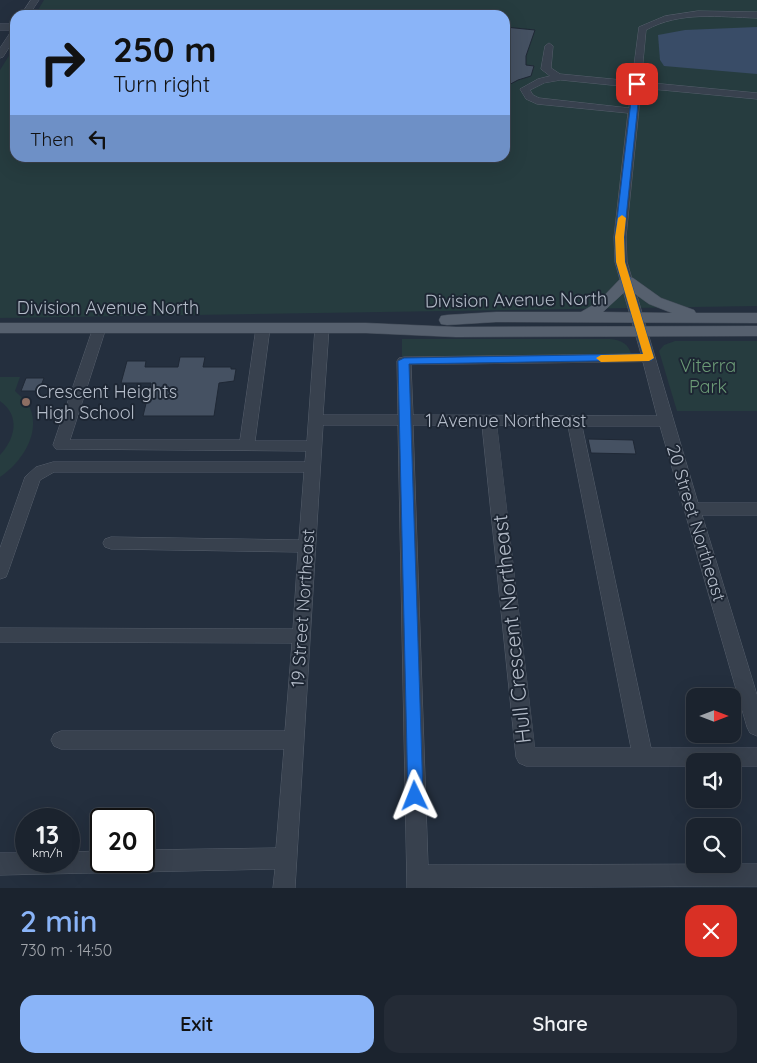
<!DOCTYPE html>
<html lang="en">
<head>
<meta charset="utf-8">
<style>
	:root { --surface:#1b232e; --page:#242b36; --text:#f1f3f6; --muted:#a0a4aa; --line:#39404a; --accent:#8ab4f8 }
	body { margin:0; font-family:Quicksand,sans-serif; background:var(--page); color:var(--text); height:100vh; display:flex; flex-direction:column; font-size:19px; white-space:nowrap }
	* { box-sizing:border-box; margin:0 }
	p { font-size:16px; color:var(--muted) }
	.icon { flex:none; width:28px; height:28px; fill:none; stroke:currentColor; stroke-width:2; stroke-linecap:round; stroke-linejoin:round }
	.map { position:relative; height:888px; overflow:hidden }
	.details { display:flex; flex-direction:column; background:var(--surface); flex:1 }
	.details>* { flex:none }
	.hud { position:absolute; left:10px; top:10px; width:500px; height:152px; border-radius:15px; box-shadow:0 5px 20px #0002,0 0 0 1px var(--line); background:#8ab4f8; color:#111; overflow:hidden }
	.needle { width:32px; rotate:90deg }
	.buttons { position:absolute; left:686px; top:688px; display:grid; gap:10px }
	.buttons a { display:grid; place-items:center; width:55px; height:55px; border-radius:10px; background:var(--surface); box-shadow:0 5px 20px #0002,0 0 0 1px var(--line); font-size:25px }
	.speed { position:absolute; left:15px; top:808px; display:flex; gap:10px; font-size:25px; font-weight:700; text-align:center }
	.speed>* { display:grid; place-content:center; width:65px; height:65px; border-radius:50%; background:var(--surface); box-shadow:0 5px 20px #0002,0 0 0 1px var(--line); line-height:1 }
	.speed small { font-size:12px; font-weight:400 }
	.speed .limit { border:2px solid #111; border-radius:8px; background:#fff; color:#111 }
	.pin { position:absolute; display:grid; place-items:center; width:42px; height:42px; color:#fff; margin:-21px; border-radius:10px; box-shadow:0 2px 8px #0006 }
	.me { position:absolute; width:55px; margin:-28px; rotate:358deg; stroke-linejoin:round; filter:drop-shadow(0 0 4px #0008) }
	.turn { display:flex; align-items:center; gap:18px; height:105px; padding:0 20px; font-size:22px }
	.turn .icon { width:65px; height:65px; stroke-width:2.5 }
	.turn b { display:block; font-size:35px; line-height:42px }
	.then { display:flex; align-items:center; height:48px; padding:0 20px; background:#0003; gap:10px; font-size:19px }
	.round { display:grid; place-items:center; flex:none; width:52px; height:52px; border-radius:15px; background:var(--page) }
	.head { display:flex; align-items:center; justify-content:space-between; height:85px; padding:0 20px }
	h1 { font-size:30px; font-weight:600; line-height:38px; color:var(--accent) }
	.cta { display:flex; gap:10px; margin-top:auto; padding:10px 20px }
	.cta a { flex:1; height:58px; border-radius:15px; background:var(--accent); color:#111; font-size:20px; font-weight:600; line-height:58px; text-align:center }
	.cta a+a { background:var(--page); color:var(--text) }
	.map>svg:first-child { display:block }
	.green { fill:#263c3f }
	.water { fill:#394c67 }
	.building { fill:#455162; stroke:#1f2835 }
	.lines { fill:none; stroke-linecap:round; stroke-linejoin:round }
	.minor-casing { stroke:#565f6c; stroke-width:1 }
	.major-casing { stroke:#414a57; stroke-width:1 }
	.minor { fill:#38414e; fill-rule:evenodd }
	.major { fill:#56606e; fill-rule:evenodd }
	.route { fill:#1a73e8; stroke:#114b97 }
	.slow { fill:#f59e0b }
	.education-dot { fill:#8d6e63; stroke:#1d2633; stroke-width:2 }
	.labels { text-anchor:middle; stroke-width:4; stroke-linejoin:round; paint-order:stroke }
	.street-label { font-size:18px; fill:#b4bcc9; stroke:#1d2633 }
	.park-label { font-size:18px; fill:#6b9a76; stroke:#1d2633 }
	.poi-label { font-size:18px; fill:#b4bcc9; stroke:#1d2633; text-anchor:start }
	.near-street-label { font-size:21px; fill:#b4bcc9; stroke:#1d2633 }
</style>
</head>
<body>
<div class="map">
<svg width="757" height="888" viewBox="0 0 757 888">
	<rect width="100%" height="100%" fill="#242f3e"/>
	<!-- green -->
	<g class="green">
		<polygon points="44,0 757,0 757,306 0,318 0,70 15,46 15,158 505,158 505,15 35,15"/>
		<path d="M402,339H610C622,340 629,344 632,357L402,356Z"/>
		<polygon points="675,341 757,341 757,411 677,411 659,351 664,345"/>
		<path d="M0,377H20L15,391C20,396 28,402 30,408C41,434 21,463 0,477V455C15,439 21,416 0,401Z"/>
	</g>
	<!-- water -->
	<polygon class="water" points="757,27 757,74 664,66 660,60 658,35 685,30"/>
	<!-- building -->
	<g class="building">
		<polygon points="505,27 535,30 526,56 526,65 534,66 531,76 518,80 505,87"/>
		<polygon points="180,357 205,357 203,367 231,367 231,369 236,369 234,381 219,383 214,416 143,416 151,383 121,383 127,361 146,361 145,367 178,367"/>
		<polygon points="26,378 44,378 39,391 21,391"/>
		<polygon points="588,439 633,440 636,454 591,453"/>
	</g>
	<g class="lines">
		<!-- minor casing -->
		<g class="minor-casing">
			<g id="minor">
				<polygon points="31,0 39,0 29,15 21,15"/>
				<path d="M698,11L757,12V18C719,17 680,11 646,30L641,82L757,93V99L641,88L626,237L627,262L698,503H757V515H702L757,695V736L750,733L747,727L660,426H582L651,748H757V766H732V761H695V766H526L519,763L516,757L482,425H413L428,865L757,864V886L407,888L398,425H323L295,888H273L275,869L0,875V853H26V861H69V852L101,851V861H144V850L276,848L284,749H61L54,746L51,740L54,734L61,731H285L292,643L0,642V628L293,629L298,552L111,549L105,547L103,543L105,539L111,537L299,540L304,472H54L40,480L8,572L6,577L0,579V548L25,477L36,467L53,462H305L306,451L56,449L53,445L94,325L99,324L106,328L70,440H240L256,328L263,324L270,328L255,441H307L315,328L322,324L329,328L323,415H398L397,361L399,358L404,357L641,354L615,262L614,237L628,113L537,104L526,99L520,89L538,79L550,76L541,69L545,46L549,43L553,46L551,68L560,74L632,81L639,27L665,16ZM561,80L631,87L629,108L539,98L533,95L530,90L544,83ZM643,362L657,416L413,415L411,365ZM497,425L568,426L631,748H535Z"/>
				<polygon points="0,24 15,24 15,38 3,57 0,58 0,48 12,30 0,30"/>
			</g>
		</g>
		<!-- major casing -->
		<g class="major-casing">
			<g id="major">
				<path d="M627,276L633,278L661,298L694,310L696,313H757V323L496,322L447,325L441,324L439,320L441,316L447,315L496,312H581L598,302L621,278ZM628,289L649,304L672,313L603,312Z"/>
				<polygon points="0,323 366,323 456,327 757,326 757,336 456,337 366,333 0,333"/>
			</g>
		</g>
		<!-- minor -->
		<use href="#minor" class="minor"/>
		<!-- major -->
		<use href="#major" class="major"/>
	</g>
	<!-- route -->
	<polygon class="route" points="637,82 640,84 624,237 625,262 654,358 652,360 409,364 423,796 421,802 415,804 410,802 408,796 398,361 404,358 643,354 616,262 615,237 633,84"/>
	<!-- slow -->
	<polygon class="slow" points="622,215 626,218 624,237 625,262 654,358 649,361 601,362 596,358 601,355 643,354 616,262 615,237 618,218"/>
	<!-- markers -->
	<circle class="education-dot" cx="26" cy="402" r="5"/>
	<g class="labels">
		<!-- street labels -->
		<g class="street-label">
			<text transform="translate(516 300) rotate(-1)" y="6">Division Avenue North</text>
			<text x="108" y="314">Division Avenue North</text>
			<text x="506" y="427">1 Avenue Northeast</text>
			<text transform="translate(696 523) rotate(73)" y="6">20 Street Northeast</text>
			<text transform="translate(303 608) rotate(-86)" y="6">19 Street Northeast</text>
		</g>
		<!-- park labels -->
		<g class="park-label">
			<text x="708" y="372">Viterra<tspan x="708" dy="21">Park</tspan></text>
		</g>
		<!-- poi labels -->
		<g class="poi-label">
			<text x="36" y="398">Crescent Heights<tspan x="36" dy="21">High School</tspan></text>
		</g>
		<!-- near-street labels -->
		<g class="near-street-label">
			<text transform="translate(512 629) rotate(-96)" y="7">Hull Crescent Northeast</text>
		</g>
	</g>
</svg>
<div class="buttons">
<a><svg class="needle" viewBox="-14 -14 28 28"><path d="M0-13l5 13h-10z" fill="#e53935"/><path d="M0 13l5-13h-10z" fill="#a0a4aa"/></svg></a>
<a><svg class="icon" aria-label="sound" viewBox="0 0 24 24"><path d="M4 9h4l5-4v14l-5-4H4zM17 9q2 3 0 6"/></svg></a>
<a><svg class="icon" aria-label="search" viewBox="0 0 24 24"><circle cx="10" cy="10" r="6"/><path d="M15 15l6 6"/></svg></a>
</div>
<div class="speed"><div>13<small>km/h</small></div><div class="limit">20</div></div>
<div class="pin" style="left:637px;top:84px;background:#d93025"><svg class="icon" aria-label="arrive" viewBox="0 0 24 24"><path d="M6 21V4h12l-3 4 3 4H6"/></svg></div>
<svg class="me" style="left:415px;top:796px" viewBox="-20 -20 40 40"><path d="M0-17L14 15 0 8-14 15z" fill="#1a73e8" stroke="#fff" stroke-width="4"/></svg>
<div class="hud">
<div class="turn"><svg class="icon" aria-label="right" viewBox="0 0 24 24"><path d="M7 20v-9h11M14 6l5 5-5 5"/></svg><div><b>250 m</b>Turn right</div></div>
<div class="then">Then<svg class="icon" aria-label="left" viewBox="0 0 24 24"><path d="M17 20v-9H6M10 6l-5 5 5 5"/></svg></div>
</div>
</div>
<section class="details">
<div class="head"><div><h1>2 min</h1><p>730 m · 14:50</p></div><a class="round" style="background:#d93025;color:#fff"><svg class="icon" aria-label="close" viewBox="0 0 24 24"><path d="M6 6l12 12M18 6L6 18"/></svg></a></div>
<div class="cta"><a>Exit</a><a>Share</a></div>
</section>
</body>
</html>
